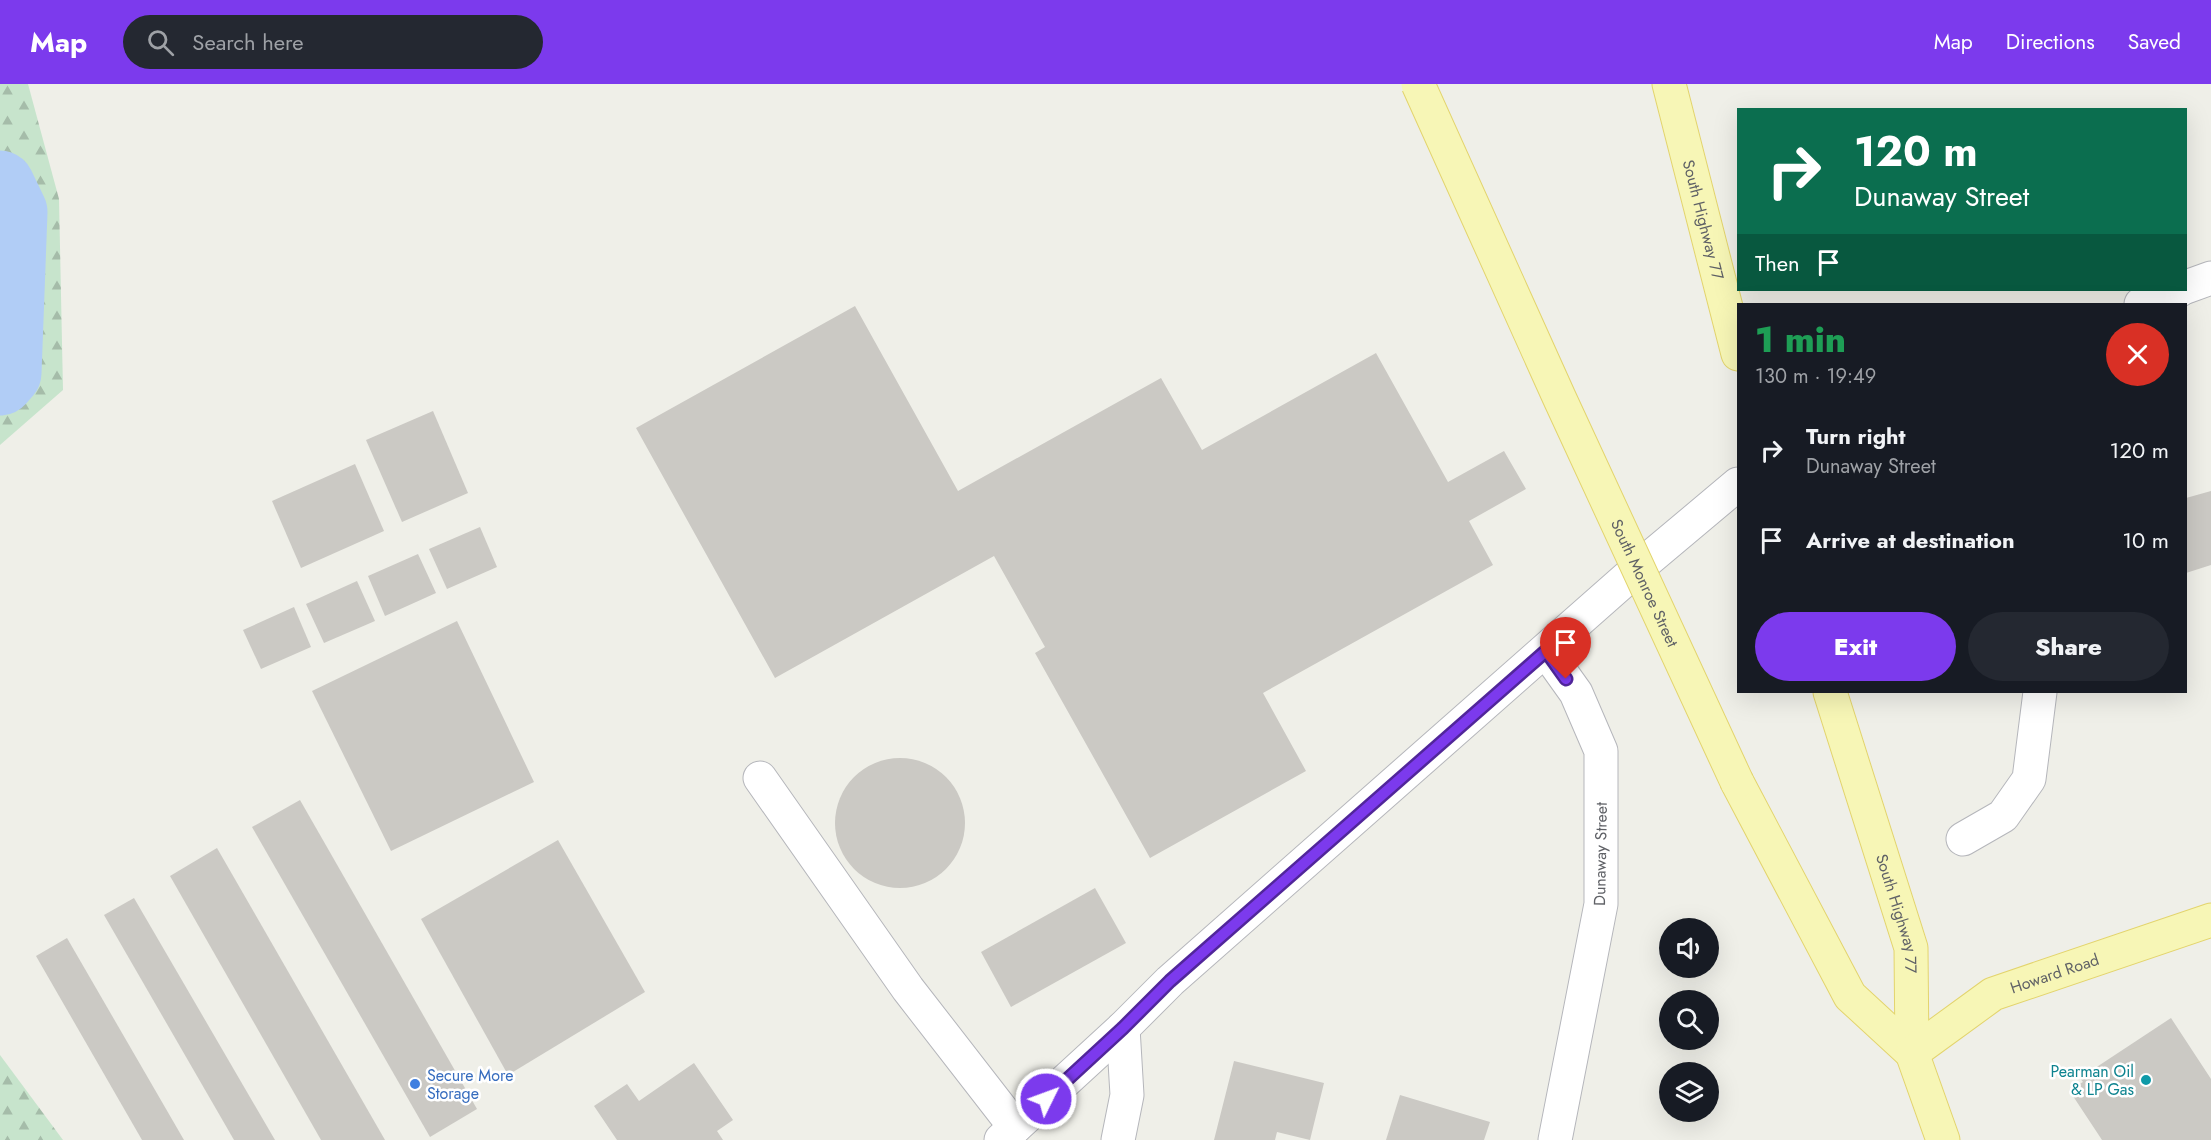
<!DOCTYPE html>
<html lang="en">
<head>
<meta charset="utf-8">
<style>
	:root { --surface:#171b24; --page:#242831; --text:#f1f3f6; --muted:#9ea1a6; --accent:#7c3aed }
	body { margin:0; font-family:Jost,sans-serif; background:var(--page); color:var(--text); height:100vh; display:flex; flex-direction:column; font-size:22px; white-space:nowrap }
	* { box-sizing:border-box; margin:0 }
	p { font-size:20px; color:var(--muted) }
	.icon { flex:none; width:33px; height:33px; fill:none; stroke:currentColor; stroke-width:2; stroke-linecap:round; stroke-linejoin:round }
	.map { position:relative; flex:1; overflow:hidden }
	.sheet { position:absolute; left:1737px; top:219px; width:450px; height:390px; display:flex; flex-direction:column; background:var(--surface); border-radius:0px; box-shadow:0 6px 24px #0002 }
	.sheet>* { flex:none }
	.banner { position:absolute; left:1737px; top:24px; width:450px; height:183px; border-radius:0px; box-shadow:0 6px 24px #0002; background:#0b6e4f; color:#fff; overflow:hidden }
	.tools { position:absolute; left:1659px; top:834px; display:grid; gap:12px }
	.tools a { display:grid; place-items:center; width:60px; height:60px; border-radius:50%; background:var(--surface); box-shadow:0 6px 24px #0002; font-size:30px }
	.pin { position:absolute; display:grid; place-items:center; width:51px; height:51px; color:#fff; margin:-62px -26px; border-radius:50% 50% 50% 0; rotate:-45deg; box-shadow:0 0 6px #0007 }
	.pin .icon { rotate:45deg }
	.me { position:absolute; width:66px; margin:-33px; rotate:48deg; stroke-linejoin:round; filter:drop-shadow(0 0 4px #0008) }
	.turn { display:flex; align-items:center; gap:21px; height:126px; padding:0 18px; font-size:27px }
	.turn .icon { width:78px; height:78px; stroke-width:2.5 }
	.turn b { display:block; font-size:42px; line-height:51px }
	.then { display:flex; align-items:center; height:57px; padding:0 18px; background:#0003; gap:12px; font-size:22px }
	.round { display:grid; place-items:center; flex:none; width:63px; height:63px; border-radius:32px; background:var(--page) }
	.overview { display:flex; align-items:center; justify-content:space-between; height:102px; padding:0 18px }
	h1 { font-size:36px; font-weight:800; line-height:45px; color:#1e9e55 }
	.primary-button { display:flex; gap:12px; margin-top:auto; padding:12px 18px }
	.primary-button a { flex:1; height:69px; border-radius:36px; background:var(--accent); color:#fff; font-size:24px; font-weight:800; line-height:69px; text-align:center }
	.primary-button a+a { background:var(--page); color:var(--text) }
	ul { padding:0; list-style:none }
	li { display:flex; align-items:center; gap:18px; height:90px; padding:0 18px }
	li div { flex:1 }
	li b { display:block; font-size:22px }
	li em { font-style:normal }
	header { display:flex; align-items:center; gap:36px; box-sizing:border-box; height:84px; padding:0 30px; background:var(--accent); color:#fff }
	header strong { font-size:28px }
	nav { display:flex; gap:33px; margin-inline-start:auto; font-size:21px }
	.search { width:420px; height:54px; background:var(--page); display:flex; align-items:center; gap:15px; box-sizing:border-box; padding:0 21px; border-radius:33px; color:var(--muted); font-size:22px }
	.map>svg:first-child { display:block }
	.forest { fill:url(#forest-firs) }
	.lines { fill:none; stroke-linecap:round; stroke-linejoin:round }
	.river { stroke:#b1cdf6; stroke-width:69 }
	.building { fill:#cbc9c4 }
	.minor-casing { stroke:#b5b6bb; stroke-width:35 }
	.major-casing { stroke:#e3d46d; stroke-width:35 }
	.minor { stroke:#fff; stroke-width:33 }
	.major { stroke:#f7f6b6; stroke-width:33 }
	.major-bridge-casing { stroke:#e3d46d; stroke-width:35; stroke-linecap:butt }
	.major-bridge { stroke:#f7f6b6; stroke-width:33 }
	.route-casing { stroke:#51269a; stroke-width:15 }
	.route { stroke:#7c3aed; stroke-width:10 }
	.culture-dot { fill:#0f9aa8; stroke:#fff; stroke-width:2 }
	.shop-dot { fill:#3f7fe0; stroke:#fff; stroke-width:2 }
	.labels { text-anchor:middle; stroke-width:5; stroke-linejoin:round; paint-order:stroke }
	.street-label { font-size:16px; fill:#5f6166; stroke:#fff }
	.culture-label { font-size:16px; fill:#0d838f; stroke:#fff; text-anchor:end }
	.shop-label { font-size:16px; fill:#366cbe; stroke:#fff; text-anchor:start }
</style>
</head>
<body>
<header>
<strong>Map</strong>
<div class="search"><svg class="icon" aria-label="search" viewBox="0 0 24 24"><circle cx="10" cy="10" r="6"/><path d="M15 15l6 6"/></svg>Search here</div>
<nav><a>Map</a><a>Directions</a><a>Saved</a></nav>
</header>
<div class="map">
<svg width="2211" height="1056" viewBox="0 0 2211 1056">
	<defs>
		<pattern id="forest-firs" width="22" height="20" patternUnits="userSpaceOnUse" patternTransform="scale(1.5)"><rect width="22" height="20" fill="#c7e4cc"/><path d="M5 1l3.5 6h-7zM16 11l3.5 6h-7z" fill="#a5bca9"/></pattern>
	</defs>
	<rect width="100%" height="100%" fill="#efefe8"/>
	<!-- forest -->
	<g class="forest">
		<polygon points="0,0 28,0 59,115 63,306 0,361"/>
		<polygon points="0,971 63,1056 0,1056"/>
	</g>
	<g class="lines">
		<!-- river -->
		<polyline class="river" points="0,101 13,128 7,289 0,297"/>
	</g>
	<!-- building -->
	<g class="building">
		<polygon points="855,222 958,407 1161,294 1202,366 1376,269 1448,398 1504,367 1526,405 1469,437 1493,481 1263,609 1306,687 1150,774 1035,569 1045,563 994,472 775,594 636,344"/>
		<polygon points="433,327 468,409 402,438 366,356"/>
		<polygon points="355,380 384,447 301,484 272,417"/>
		<polygon points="2211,407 2211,481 2186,489 2186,414"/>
		<polygon points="480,443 497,483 447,505 429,465"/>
		<polygon points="418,470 436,509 385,532 368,492"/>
		<polygon points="357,497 375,537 324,559 306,520"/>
		<polygon points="294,523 311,563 261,585 243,546"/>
		<polygon points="457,537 534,698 391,767 312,607"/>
		<circle cx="900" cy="739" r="65"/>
		<polygon points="300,716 477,1025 430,1053 252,743"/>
		<polygon points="558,756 645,908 508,991 421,835"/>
		<polygon points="217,764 385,1056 321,1056 170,792"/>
		<polygon points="1095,804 1126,859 1011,923 981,868"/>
		<polygon points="134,814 275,1056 234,1056 104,831"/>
		<polygon points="67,854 184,1056 142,1056 36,872"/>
		<polygon points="2171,934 2211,995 2211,1056 2102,1056 2069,1006 2083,998 2080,994"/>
		<polygon points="1234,977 1324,999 1310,1056 1277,1048 1275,1056 1214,1056"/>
		<polygon points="694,979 733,1036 717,1047 723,1056 617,1056 594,1022 627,1000 639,1017"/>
		<polygon points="1400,1011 1490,1038 1484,1056 1386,1056"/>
	</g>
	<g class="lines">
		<!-- minor casing -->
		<g class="minor-casing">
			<g id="minor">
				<polyline points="2186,203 2211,194"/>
				<polyline points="2141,220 2180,206"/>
				<polyline points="1546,567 1576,609 1601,667 1601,820 1555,1056"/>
				<polyline points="760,694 908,905 1015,1043"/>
				<polyline points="1963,755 2003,732 2029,695 2040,608"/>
				<polyline points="1001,1056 1123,944 1170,897 1645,478 1738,400"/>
				<polyline points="1118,1056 1127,1011 1123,944"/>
			</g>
		</g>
		<!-- major casing -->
		<g class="major-casing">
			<g id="major">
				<path id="s1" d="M1669,0L1738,270"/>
				<path id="s2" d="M1830,608L1911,864L1912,969L1943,1056"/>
				<polyline points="1737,698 1850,912 1912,969"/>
				<path id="s3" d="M1912,969L1993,910L2211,836"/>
			</g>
		</g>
		<!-- minor -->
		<use href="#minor" class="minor"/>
		<!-- major -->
		<use href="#major" class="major"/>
		<!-- major-bridge casing -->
		<g class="major-bridge-casing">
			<g id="major-bridge">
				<path id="s4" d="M1418,0L1559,313L1737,698"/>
			</g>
		</g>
		<!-- major-bridge -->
		<use href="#major-bridge" class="major-bridge"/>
	</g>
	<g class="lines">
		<!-- route casing -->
		<g class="route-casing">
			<polyline id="route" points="1046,1015 1123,944 1170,897 1546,567 1566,595"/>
		</g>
		<!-- route -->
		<use href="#route" class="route"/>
	</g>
	<!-- markers -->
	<circle class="culture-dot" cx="2146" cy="996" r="6"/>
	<circle class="shop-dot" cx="415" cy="1000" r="6"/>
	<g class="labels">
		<!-- street labels -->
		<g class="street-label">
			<text dy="6" stroke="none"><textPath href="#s1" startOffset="140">South Highway 77</textPath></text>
			<text dy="6" stroke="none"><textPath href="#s4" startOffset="548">South Monroe Street</textPath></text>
			<text transform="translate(1600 770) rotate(-89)" y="6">Dunaway Street</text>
			<text dy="6" stroke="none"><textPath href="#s2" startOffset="232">South Highway 77</textPath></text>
			<text dy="6" stroke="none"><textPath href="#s3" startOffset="165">Howard Road</textPath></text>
		</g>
		<!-- culture labels -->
		<g class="culture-label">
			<text x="2134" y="993">Pearman Oil<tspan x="2134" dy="18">&amp; LP Gas</tspan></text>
		</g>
		<!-- shop labels -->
		<g class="shop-label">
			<text x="427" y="997">Secure More<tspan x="427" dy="18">Storage</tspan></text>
		</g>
	</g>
</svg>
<div class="tools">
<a><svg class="icon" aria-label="sound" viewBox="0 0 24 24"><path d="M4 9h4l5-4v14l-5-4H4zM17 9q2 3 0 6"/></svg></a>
<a><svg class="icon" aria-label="search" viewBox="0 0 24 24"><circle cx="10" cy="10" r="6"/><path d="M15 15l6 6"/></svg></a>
<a><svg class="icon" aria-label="layers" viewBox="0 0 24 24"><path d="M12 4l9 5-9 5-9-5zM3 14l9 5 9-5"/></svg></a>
</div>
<div class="pin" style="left:1566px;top:595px;background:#d93025"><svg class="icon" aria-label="arrive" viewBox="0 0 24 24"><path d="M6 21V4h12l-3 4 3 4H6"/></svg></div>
<svg class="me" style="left:1046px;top:1015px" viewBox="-20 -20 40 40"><circle r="17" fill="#7c3aed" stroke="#fff" stroke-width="3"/><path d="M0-11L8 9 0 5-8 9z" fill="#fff"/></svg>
<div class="banner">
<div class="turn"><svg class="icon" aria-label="right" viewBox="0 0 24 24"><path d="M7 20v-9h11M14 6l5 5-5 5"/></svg><div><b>120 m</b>Dunaway Street</div></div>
<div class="then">Then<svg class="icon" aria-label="arrive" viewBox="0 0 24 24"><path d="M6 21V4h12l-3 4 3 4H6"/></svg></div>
</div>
<section class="sheet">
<div class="overview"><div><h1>1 min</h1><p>130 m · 19:49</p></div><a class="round" style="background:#d93025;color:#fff"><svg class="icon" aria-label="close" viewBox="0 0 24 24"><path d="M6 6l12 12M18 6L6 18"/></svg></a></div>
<ul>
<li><svg class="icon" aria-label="right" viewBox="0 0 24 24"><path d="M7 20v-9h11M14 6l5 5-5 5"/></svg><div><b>Turn right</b><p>Dunaway Street</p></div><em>120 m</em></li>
<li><svg class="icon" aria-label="arrive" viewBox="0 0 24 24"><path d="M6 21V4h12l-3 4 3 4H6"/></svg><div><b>Arrive at destination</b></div><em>10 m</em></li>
</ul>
<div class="primary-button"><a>Exit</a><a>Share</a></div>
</section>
</div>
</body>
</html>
